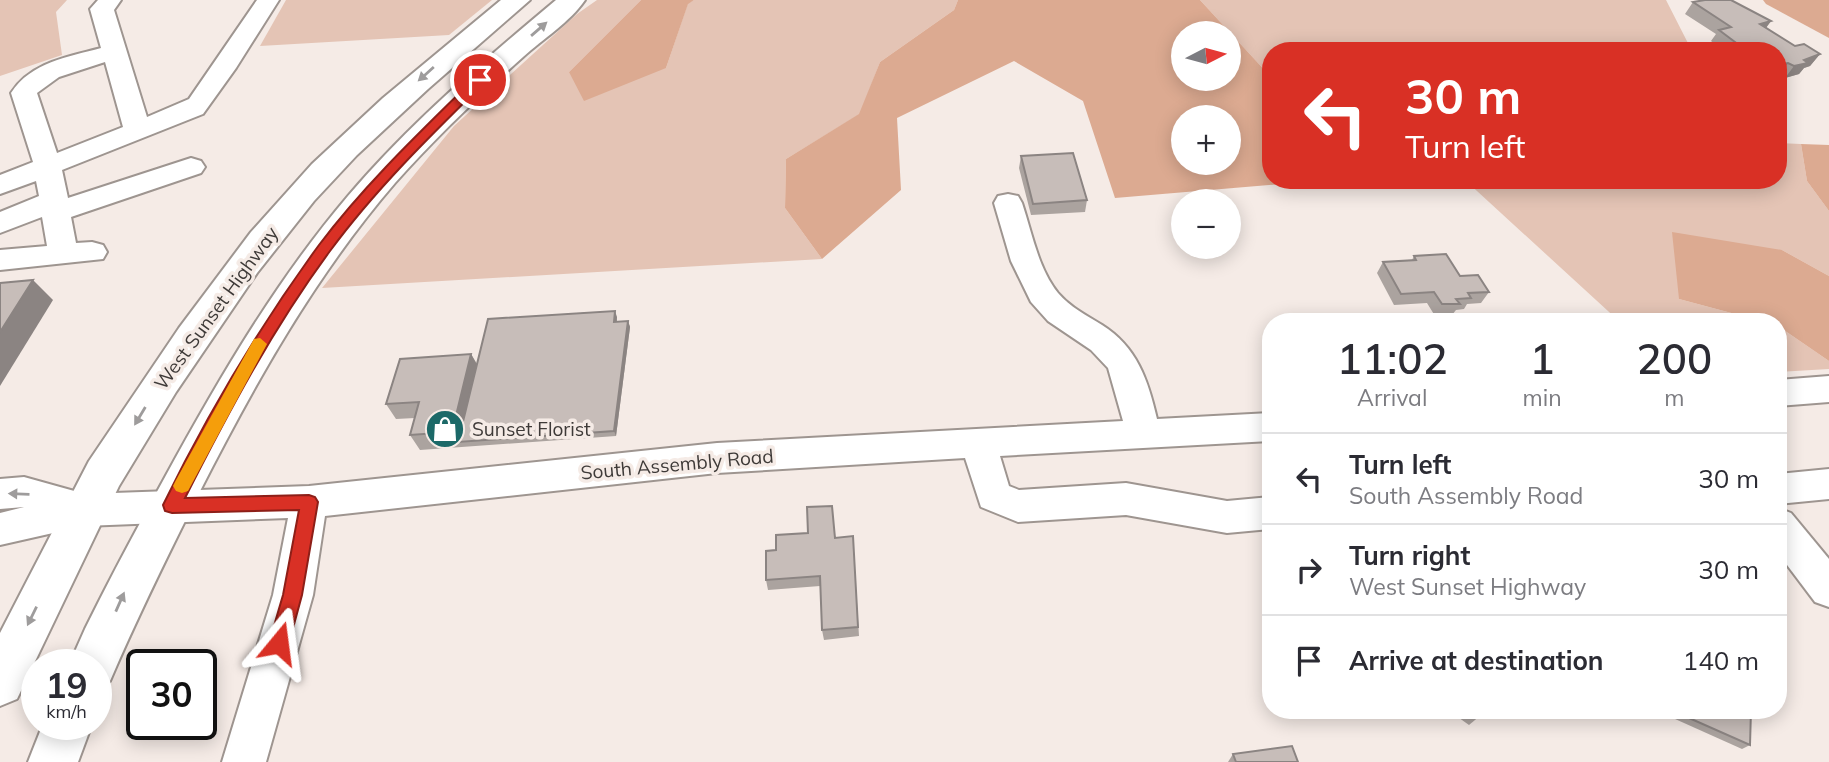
<!DOCTYPE html>
<html lang="en">
<head>
<meta charset="utf-8">
<style>
	:root { --surface:#fff; --page:#f2f2f3; --text:#2b2b33; --muted:#7c7c81; --line:#e1e1e2 }
	body { margin:0; font-family:Mulish,sans-serif; background:var(--page); color:var(--text); height:100vh; display:flex; flex-direction:column; font-size:26px; white-space:nowrap }
	* { box-sizing:border-box; margin:0 }
	p { font-size:23px; color:var(--muted) }
	.icon { flex:none; width:38px; height:38px; fill:none; stroke:currentColor; stroke-width:2; stroke-linecap:round; stroke-linejoin:round }
	.map { position:relative; flex:1; overflow:hidden }
	.drawer { position:absolute; left:1262px; top:313px; width:525px; height:406px; display:flex; flex-direction:column; background:var(--surface); border-radius:28px; box-shadow:0 4px 18px #0003 }
	.drawer>* { flex:none }
	.top-card { position:absolute; left:1262px; top:42px; width:525px; height:147px; border-radius:28px; box-shadow:0 4px 18px #0003; background:#d93025; color:#fff; overflow:hidden }
	.needle { width:46px; rotate:84deg }
	.controls { position:absolute; left:1171px; top:21px; display:grid; gap:14px }
	.controls a { display:grid; place-items:center; width:70px; height:70px; border-radius:50%; background:var(--surface); box-shadow:0 4px 18px #0003; font-size:35px }
	.speed { position:absolute; left:21px; top:649px; display:flex; gap:14px; font-size:35px; font-weight:700; text-align:center }
	.speed>* { display:grid; place-content:center; width:91px; height:91px; border-radius:50%; background:var(--surface); box-shadow:0 4px 18px #0003; line-height:1 }
	.speed small { font-size:18px; font-weight:400 }
	.speed .limit { border:4px solid #111; border-radius:10px; background:#fff; color:#111 }
	.pin { position:absolute; display:grid; place-items:center; width:60px; height:60px; color:#fff; margin:-30px; border:4px solid #fff; border-radius:50%; box-shadow:0 2px 7px #0007 }
	.me { position:absolute; width:77px; margin:-38px; rotate:16deg; stroke-linejoin:round; filter:drop-shadow(0 0 5px #0008) }
	.turn { display:flex; align-items:center; gap:24px; height:147px; padding:0 28px; font-size:32px }
	.turn .icon { width:91px; height:91px; stroke-width:2.5 }
	.turn b { display:block; font-size:49px; line-height:60px }
	.eta { display:flex; justify-content:space-evenly; align-items:center; height:119px; text-align:center }
	.eta b { font-size:42px; font-weight:600; line-height:49px }
	ul { padding:0; list-style:none }
	li { display:flex; align-items:center; gap:21px; height:91px; padding:0 28px; border-top:2px solid var(--line) }
	li div { flex:1 }
	li b { display:block; font-size:26px }
	li em { font-style:normal }
	.map>svg:first-child { display:block }
	.green { fill:#e4c4b5 }
	.forest { fill:#dcaa91; fill-rule:evenodd }
	.lines { fill:none; stroke-linecap:round; stroke-linejoin:round }
	.minor-casing { stroke:#9e9590; stroke-width:4 }
	.major-casing { stroke:#9e9590; stroke-width:4 }
	.minor { fill:#fff; fill-rule:evenodd }
	.major { fill:#fff; fill-rule:evenodd }
	.wall { fill:#aba39f }
	.shaded-wall { fill:#8b8482 }
	.building { fill:#c7bdb9; stroke:#8b8482; stroke-width:2 }
	.oneway { fill:#9e9c9c }
	.route { fill:#d93025; stroke:#8d1f18; stroke-width:2 }
	.slow { fill:#f59e0b }
	.labels { text-anchor:middle; stroke-width:7; stroke-linejoin:round; paint-order:stroke }
	.street-label { font-size:19px; fill:#3e3a38; stroke:#f5ebe6 }
	.poi-label { font-size:19px; fill:#3e3a38; stroke:#f5ebe6; text-anchor:start }
</style>
</head>
<body>
<div class="map">
<svg width="1829" height="762" viewBox="0 0 1829 762">
	<rect width="100%" height="100%" fill="#f5ebe6"/>
	<!-- green -->
	<g class="green">
		<polygon points="0,0 67,0 56,12 62,55 0,76"/>
		<polygon points="286,0 492,0 449,35 260,46"/>
		<polygon points="597,0 641,0 569,72 666,68 688,3 694,0 958,0 954,10 880,62 860,114 786,159 785,208 822,259 322,288 454,126 577,14"/>
		<polygon points="1200,0 1666,0 1692,51 1270,51 1270,76"/>
		<polygon points="1778,143 1801,144 1807,181 1829,211 1829,276 1782,250 1679,299 1765,322 1620,322 1465,180 1778,180"/>
		<polygon points="1778,326 1829,361 1829,369 1778,372"/>
	</g>
	<!-- forest -->
	<g class="forest">
		<polygon points="641,0 694,0 688,4 666,68 584,101 569,72"/>
		<path d="M958,0H1200L1270,76V180H1330L1115,198L1083,101L1014,61L897,118L901,190L822,259L785,208L786,159L859,114L880,62L954,10ZM1183,33H1228V79H1183ZM1183,117H1228V163H1183Z"/>
		<polygon points="1763,0 1829,0 1829,38 1766,4"/>
		<polygon points="1801,144 1829,145 1829,211 1807,181"/>
		<polygon points="1672,232 1782,250 1829,276 1829,361 1778,326 1778,322 1765,322 1679,299"/>
	</g>
	<g class="lines">
		<!-- minor casing -->
		<g class="minor-casing">
			<g id="minor">
				<path d="M98,0H121L114,10L147,117L189,99L257,0H279L236,68L203,114L62,170L68,198L191,158L201,161L205,167L201,173L71,217L76,243L92,242L103,245L107,252L103,259L0,270V250L47,246L42,217L0,233V212L39,196L36,181L0,194V175L33,162L11,93C31,62 68,57 101,48L90,9ZM105,62L123,127L57,153L37,93L59,77Z"/>
				<path d="M1008,194L1018,196L1022,203C1032,233 1038,268 1058,293C1070,307 1086,315 1102,325C1137,347 1148,380 1157,419L1270,413V441L1000,456L1009,486L1019,490L1126,483L1227,501L1270,497V529L1227,533L1126,515L1018,522L981,507L965,458L717,473L325,516L313,595L266,762H222L273,595L288,518L84,526L0,545V513L24,507L0,509V479L24,477L85,494L309,486L717,443L1123,421L1108,368L1091,350L1048,321L1031,302L1011,261L994,203L998,196Z"/>
				<polygon points="1829,376 1829,402 1778,406 1778,380"/>
				<polygon points="1829,469 1829,499 1778,504 1778,474"/>
				<polygon points="1778,508 1791,513 1829,559 1829,607 1815,602 1778,553"/>
			</g>
		</g>
		<!-- major casing -->
		<g class="major-casing">
			<g id="major">
				<polygon points="501,0 530,0 428,89 357,155 314,201 257,273 176,392 119,486 17,699 0,706 0,633 89,461 179,328 251,232 312,164 383,98"/>
				<path d="M556,0H585C570,22 543,39 523,57C478,97 435,138 395,183C314,277 254,385 198,495C167,557 137,618 110,681L96,686V665H69L85,629C110,578 137,528 164,479C218,380 275,282 348,196C410,123 483,61 556,0Z"/>
				<polygon points="43,724 92,724 78,762 28,762"/>
			</g>
		</g>
		<!-- minor -->
		<use href="#minor" class="minor"/>
		<!-- major -->
		<use href="#major" class="major"/>
	</g>
	<!-- wall -->
	<g class="wall">
		<polygon points="1693,2 1771,21 1766,28 1795,46 1820,54 1810,66 1804,68 1799,74 1785,78 1779,74 1778,51 1723,51 1711,41 1716,34 1685,14"/>
		<polygon points="1021,156 1087,200 1085,212 1031,215 1019,168"/>
		<polygon points="1414,256 1460,276 1489,292 1481,303 1467,304 1464,309 1456,310 1452,315 1435,316 1427,303 1394,305 1377,273 1383,262 1412,260"/>
		<polygon points="617,317 617,322 628,321 630,327 616,436 420,450 410,435 415,418 396,419 386,404 471,354 477,364"/>
		<polygon points="853,536 859,636 824,640 822,630 820,586 768,590 766,580 776,550 835,538"/>
		<polygon points="1448,710 1487,710 1469,725"/>
		<polygon points="1655,710 1751,710 1750,745 1742,749"/>
		<polygon points="1233,754 1298,762 1228,762"/>
	</g>
	<!-- shaded-wall -->
	<g class="shaded-wall">
		<polygon points="1771,21 1762,33 1760,24"/>
		<polygon points="1820,54 1810,66 1804,68 1799,74 1785,78 1794,66 1804,60"/>
		<polygon points="1788,63 1779,74 1778,74 1778,65"/>
		<polygon points="33,280 53,300 0,386 0,332"/>
		<polygon points="615,311 617,317 616,328 614,322"/>
		<polygon points="628,321 630,327 616,436 614,431"/>
		<polygon points="471,354 480,370 458,442 452,432"/>
	</g>
	<!-- building -->
	<g class="building">
		<polygon points="1705,0 1731,0 1771,21 1760,24 1795,46 1804,44 1820,54 1804,60 1808,63 1794,66 1788,63 1778,65 1778,51 1747,51 1719,30 1731,27 1693,2"/>
		<polygon points="1073,153 1087,200 1033,204 1021,156"/>
		<polygon points="1446,254 1460,276 1478,275 1489,292 1468,293 1471,298 1456,299 1460,304 1442,304 1434,292 1401,294 1383,262 1416,260 1414,256"/>
		<polygon points="33,280 0,332 0,283"/>
		<polygon points="615,311 614,322 628,321 614,431 458,442 488,319"/>
		<polygon points="471,354 452,432 410,435 419,402 386,404 400,359"/>
		<polygon points="832,506 835,538 853,536 858,627 822,630 820,576 766,580 766,551 776,550 776,535 808,533 807,507"/>
		<polygon points="1671,710 1751,710 1750,745"/>
		<polygon points="1292,746 1298,762 1236,762 1233,754"/>
	</g>
	<!-- one-way arrows -->
	<defs><path id="oneway-solid" d="M-6-.8H1V-3.2L6.5 0L1 3.2V.8H-6Z" transform="scale(1.75)"/></defs>
	<g class="oneway">
		<use href="#oneway-solid" transform="translate(539 29) rotate(-41)"/>
		<use href="#oneway-solid" transform="translate(426 74) rotate(138)"/>
		<use href="#oneway-solid" transform="translate(140 416) rotate(121)"/>
		<use href="#oneway-solid" transform="translate(19 494) rotate(-178)"/>
		<use href="#oneway-solid" transform="translate(120 602) rotate(-66)"/>
		<use href="#oneway-solid" transform="translate(32 616) rotate(116)"/>
	</g>
	<!-- route -->
	<path class="route" d="M480,77L484,78V83C430,136 375,190 330,251C273,328 228,413 185,498L309,495L315,497L318,502L302,595L289,643L286,649L279,652L272,649L269,643L283,595L299,510L172,513L165,511L163,505C207,415 259,327 319,245C365,184 421,131 475,78Z"/>
	<!-- slow -->
	<polygon class="slow" points="260,338 267,344 188,491 182,493 176,491 173,486 176,480 254,339"/>
	<!-- icons -->
	<defs>
		<g id="shop-disc" transform="scale(2.0125)"><circle r="9.5" fill="#1c6968" stroke="#f5ebe6"/><path d="M-5-2.5h2.3a2.7 3.5 0 0 1 5.4 0H5L5.5 6h-11ZM-1.5-2.5h3a1.5 2.3 0 0 0-3 0Z" fill="#fff"/></g>
	</defs>
	<g fill-rule="evenodd">
		<use href="#shop-disc" x="445" y="429"/>
	</g>
	<g class="labels">
		<!-- street labels -->
		<g class="street-label">
			<text transform="translate(216 308) rotate(-54)" y="7">West Sunset Highway</text>
			<text transform="translate(677 464) rotate(-5)" y="7">South Assembly Road</text>
		</g>
		<!-- poi labels -->
		<g class="poi-label">
			<text x="472" y="436">Sunset Florist</text>
		</g>
	</g>
</svg>
<div class="controls">
<a><svg class="needle" viewBox="-14 -14 28 28"><path d="M0-13l5 13h-10z" fill="#e53935"/><path d="M0 13l5-13h-10z" fill="#7c7c81"/></svg></a>
<a>+</a>
<a>−</a>
</div>
<div class="speed"><div>19<small>km/h</small></div><div class="limit">30</div></div>
<div class="pin" style="left:480px;top:80px;background:#d93025"><svg class="icon" aria-label="arrive" viewBox="0 0 24 24"><path d="M6 21V4h12l-3 4 3 4H6"/></svg></div>
<svg class="me" style="left:279px;top:643px" viewBox="-20 -20 40 40"><path d="M0-17L14 15 0 8-14 15z" fill="#d93025" stroke="#fff" stroke-width="4"/></svg>
<div class="top-card">
<div class="turn"><svg class="icon" aria-label="left" viewBox="0 0 24 24"><path d="M17 20v-9H6M10 6l-5 5 5 5"/></svg><div><b>30 m</b>Turn left</div></div>
</div>
<section class="drawer">
<div class="eta">
<div><b>11:02</b><p>Arrival</p></div>
<div><b>1</b><p>min</p></div>
<div><b>200</b><p>m</p></div>
</div>
<ul>
<li><svg class="icon" aria-label="left" viewBox="0 0 24 24"><path d="M17 20v-9H6M10 6l-5 5 5 5"/></svg><div><b>Turn left</b><p>South Assembly Road</p></div><em>30 m</em></li>
<li><svg class="icon" aria-label="right" viewBox="0 0 24 24"><path d="M7 20v-9h11M14 6l5 5-5 5"/></svg><div><b>Turn right</b><p>West Sunset Highway</p></div><em>30 m</em></li>
<li><svg class="icon" aria-label="arrive" viewBox="0 0 24 24"><path d="M6 21V4h12l-3 4 3 4H6"/></svg><div><b>Arrive at destination</b></div><em>140 m</em></li>
</ul>
</section>
</div>
</body>
</html>
